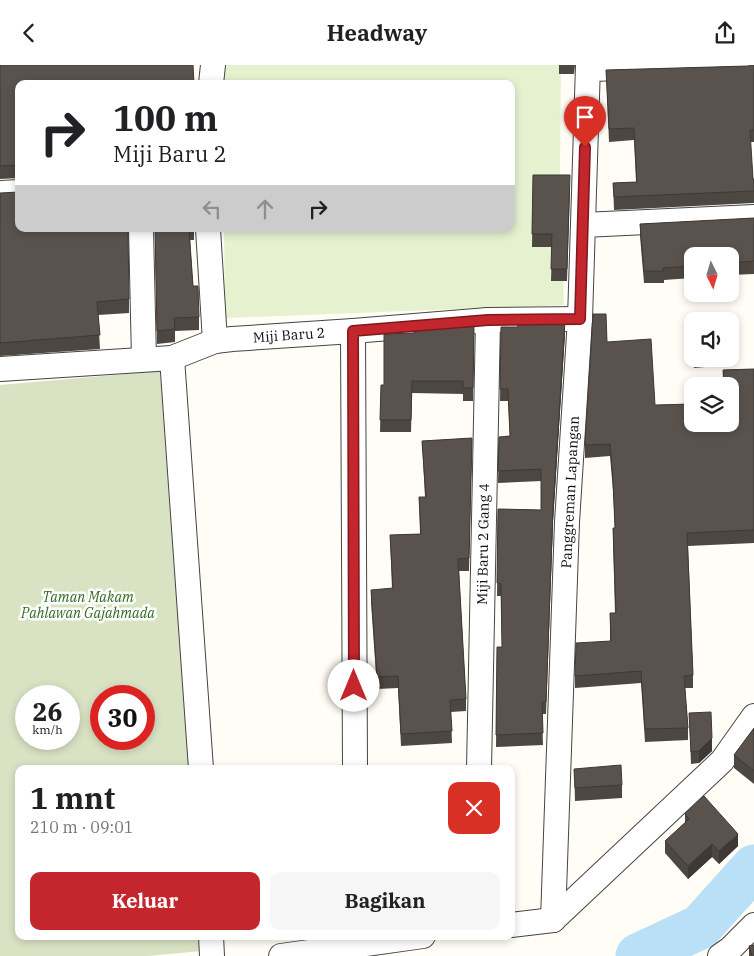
<!DOCTYPE html>
<html lang="id">
<head>
<meta charset="utf-8">
<style>
	:root { --surface:#fff; --page:#f6f6f6; --text:#202124; --muted:#757577; --accent:#c4262e }
	body { margin:0; font-family:"IBM Plex Serif",serif; background:var(--page); color:var(--text); height:100vh; display:flex; flex-direction:column; font-size:19px; white-space:nowrap }
	* { box-sizing:border-box; margin:0 }
	p { font-size:16px; color:var(--muted) }
	.icon { flex:none; width:28px; height:28px; fill:none; stroke:currentColor; stroke-width:2; stroke-linecap:round; stroke-linejoin:round }
	.map { position:relative; flex:1; overflow:hidden }
	.drawer { position:absolute; left:15px; top:700px; width:500px; height:175px; display:flex; flex-direction:column; background:var(--surface); border-radius:10px; box-shadow:0 2px 8px #0003 }
	.drawer>* { flex:none }
	.hud { position:absolute; left:15px; top:15px; width:500px; height:152px; border-radius:10px; box-shadow:0 2px 8px #0003; background:#fff; color:var(--text); overflow:hidden }
	.needle { width:32px; rotate:175deg }
	.controls { position:absolute; left:684px; top:182px; display:grid; gap:10px }
	.controls a { display:grid; place-items:center; width:55px; height:55px; border-radius:10px; background:var(--surface); box-shadow:0 2px 8px #0003; font-size:25px }
	.speed { position:absolute; left:15px; top:620px; display:flex; gap:10px; font-size:25px; font-weight:700; text-align:center }
	.speed>* { display:grid; place-content:center; width:65px; height:65px; border-radius:50%; background:var(--surface); box-shadow:0 2px 8px #0003; line-height:1 }
	.speed small { font-size:12px; font-weight:400 }
	.speed .limit { border:8px solid #d22; background:#fff; color:#111 }
	.pin { position:absolute; display:grid; place-items:center; width:42px; height:42px; color:#fff; margin:-51px -21px; border-radius:50% 50% 50% 0; rotate:-45deg; box-shadow:0 0 5px #0007 }
	.pin .icon { rotate:45deg }
	.me { position:absolute; width:55px; margin:-28px; rotate:0deg; stroke-linejoin:round; filter:drop-shadow(0 0 4px #0008) }
	.turn { display:flex; align-items:center; gap:18px; height:105px; padding:0 15px; font-size:22px }
	.turn .icon { width:65px; height:65px; stroke-width:2.5 }
	.turn b { display:block; font-size:35px; line-height:42px }
	.lanes { display:flex; align-items:center; height:48px; padding:0 15px; background:#0003; justify-content:center; gap:25px; direction:ltr }
	.lanes .off { opacity:.35 }
	.round { display:grid; place-items:center; flex:none; width:52px; height:52px; border-radius:10px; background:var(--page) }
	.overview { display:flex; align-items:center; justify-content:space-between; height:85px; padding:0 15px }
	h1 { font-size:30px; font-weight:700; line-height:38px }
	.action { display:flex; gap:10px; margin-top:auto; padding:10px 15px }
	.action a { flex:1; height:58px; border-radius:10px; background:var(--accent); color:#fff; font-size:20px; font-weight:700; line-height:58px; text-align:center }
	.action a+a { background:var(--page); color:var(--text) }
	header { display:flex; justify-content:space-between; align-items:center; height:65px; padding:0 15px; background:var(--surface); font-size:22px; font-weight:700 }
	.map>svg:first-child { display:block }
	.cemetery { fill:#d9e3c4; fill-rule:evenodd }
	.pitch { fill:#e6f2cf }
	.lines { fill:none; stroke-linecap:round; stroke-linejoin:round }
	.river { stroke:#b9e0f7; stroke-width:45 }
	.minor-casing { stroke:#444; stroke-width:26 }
	.minor { stroke:#fff; stroke-width:24 }
	.wall { fill:#4d4742 }
	.shaded-wall { fill:#3f3936 }
	.building { fill:#5a524d; stroke:#3f3936 }
	.route-casing { stroke:#7f191e; stroke-width:12 }
	.route { stroke:#c4262e; stroke-width:9 }
	.labels { text-anchor:middle; stroke-width:5; stroke-linejoin:round; paint-order:stroke }
	.street-label { font-size:14px; fill:#111; stroke:#fff }
	.park-label { font-size:14px; font-style:italic; fill:#2f6b1f; stroke:#fff }
</style>
</head>
<body>
<header><svg class="icon" aria-label="back" viewBox="0 0 24 24"><path d="M15 5l-7 7 7 7"/></svg>Headway<svg class="icon" aria-label="share" viewBox="0 0 24 24"><path d="M12 15V3M7 8l5-5 5 5M5 13v7h14v-7"/></svg></header>
<div class="map">
<svg width="754" height="891" viewBox="0 0 754 891">
	<rect width="100%" height="100%" fill="#fffdf5"/>
	<!-- cemetery -->
	<path class="cemetery" d="M160,306L189,704H19V871H201L202,886L147,891H0V320ZM26,631H69V674H26ZM101,631H144V674H101Z"/>
	<!-- pitch -->
	<polygon class="pitch" points="222,0 561,0 560,108 564,240 225,253 224,164 511,164 511,19 222,19"/>
	<g class="lines">
		<!-- river -->
		<polyline class="river" points="638,891 700,862 754,802"/>
		<!-- minor casing -->
		<g class="minor-casing">
			<g id="minor">
				<polyline points="588,4 747,0"/>
				<polyline points="211,19 213,0"/>
				<polyline points="0,128 19,127"/>
				<polyline points="583,160 754,152"/>
				<polyline points="141,164 144,294"/>
				<polyline points="208,164 215,276"/>
				<polyline points="353,266 355,704"/>
				<polyline points="172,293 201,704"/>
				<polyline points="0,304 172,293 215,276 232,274 353,266 488,255 580,254"/>
				<polyline points="479,704 488,255"/>
				<polyline points="553,855 567,457 580,254 588,0"/>
				<polyline points="553,855 722,696 754,651"/>
				<polyline points="511,860 553,855"/>
				<polyline points="211,871 212,891"/>
				<polyline points="281,891 423,871"/>
				<polyline points="720,891 730,884 754,860"/>
			</g>
		</g>
		<!-- minor -->
		<use href="#minor" class="minor"/>
	</g>
	<!-- wall -->
	<g class="wall">
		<polygon points="0,0 19,19 19,113 0,114"/>
		<polygon points="559,0 575,0 574,9 559,9"/>
		<polygon points="754,0 754,77 750,77 753,114 754,114 754,138 614,145 613,118 636,117 634,75 609,77 606,5 748,1"/>
		<polygon points="533,110 570,123 567,216 551,216 552,182 532,182"/>
		<polygon points="0,128 129,234 129,248 98,250 100,284 0,291"/>
		<polygon points="754,153 754,209 730,210 730,191 692,191 692,213 664,215 664,218 644,218 640,171 640,159"/>
		<polygon points="155,164 194,164 194,175 190,175 193,221 199,252 199,265 175,266 175,277 157,279"/>
		<polygon points="474,261 473,336 463,336 463,329 412,328 411,367 380,367 381,320 384,320 414,268"/>
		<polygon points="501,262 565,268 553,456 546,649 542,649 543,680 496,682 497,582 502,582 501,531 497,531 498,444 541,445 541,416 498,418 499,372 510,371 508,336 500,336"/>
		<polygon points="607,277 655,340 730,359 730,321 723,321 723,305 754,304 754,478 688,481 693,610 693,623 685,623 688,663 688,675 645,677 641,618 575,623 575,611 610,576 610,548 615,548 613,475 613,463 615,463 613,426 610,391 585,393 585,380"/>
		<polygon points="693,294 715,294 715,301 694,303"/>
		<polygon points="472,373 469,506 459,506 466,634 466,646 451,647 452,678 401,681 398,623 377,624 371,537 371,525 392,524 390,470 420,469 419,432 425,432 422,376"/>
		<polygon points="689,648 712,686 699,698 691,699"/>
		<polygon points="754,663 754,719 734,703 734,690"/>
		<polygon points="574,704 622,720 622,733 575,736"/>
		<polygon points="685,749 738,781 719,799 712,792 688,814 665,788 665,776 685,758"/>
		<polygon points="749,881 754,891 749,891"/>
	</g>
	<!-- shaded-wall -->
	<g class="shaded-wall">
		<polygon points="565,256 565,268 553,456 546,649 553,444"/>
		<polygon points="712,673 712,686 699,698 699,686"/>
		<polygon points="738,769 738,781 719,799 719,786"/>
		<polygon points="712,779 712,792 688,814 688,801"/>
	</g>
	<!-- building -->
	<g class="building">
		<polygon points="0,0 193,0 194,19 19,19 19,100 0,101"/>
		<polygon points="752,0 754,0 754,65 750,65 753,114 754,114 754,126 614,132 613,118 637,117 634,63 609,64 606,5 748,1"/>
		<polygon points="533,110 570,110 567,204 551,204 552,169 532,169"/>
		<polygon points="19,127 19,164 128,164 129,234 97,237 100,270 0,278 0,128"/>
		<polygon points="754,153 754,196 730,198 730,191 692,191 692,201 663,203 664,206 644,206 640,159"/>
		<polygon points="155,164 189,164 193,221 198,221 199,252 174,253 175,264 157,266"/>
		<polygon points="593,249 606,249 607,277 651,274 655,340 692,339 692,359 730,359 730,321 724,321 723,305 754,304 754,465 687,468 693,610 684,611 688,663 645,664 641,606 575,611 576,578 611,576 610,548 616,548 613,463 615,463 613,414 610,379 585,380"/>
		<polygon points="517,256 565,256 553,444 546,637 542,637 543,668 496,670 497,582 502,582 501,519 497,518 498,444 541,445 541,404 498,406 499,372 510,371 508,324 500,324 501,262 518,262"/>
		<polygon points="474,261 473,323 463,323 463,316 412,316 411,355 380,355 381,320 384,320 384,269 414,268 414,262"/>
		<polygon points="694,294 715,294 715,295 694,296"/>
		<polygon points="472,373 469,493 458,494 466,634 450,635 452,666 401,669 398,611 377,612 371,525 393,523 390,470 421,469 419,432 426,432 422,376"/>
		<polygon points="711,647 712,673 699,686 691,687 689,648"/>
		<polygon points="754,663 754,706 734,690"/>
		<polygon points="621,700 622,720 575,723 574,704"/>
		<polygon points="704,731 738,769 719,786 712,779 688,801 665,776 689,754 685,749"/>
		<polygon points="754,880 754,891 752,891 749,881"/>
	</g>
	<g class="lines">
		<!-- route casing -->
		<g class="route-casing">
			<polyline id="route" points="354,621 353,266 488,255 580,254 585,82"/>
		</g>
		<!-- route -->
		<use href="#route" class="route"/>
	</g>
	<g class="labels">
		<!-- street labels -->
		<g class="street-label">
			<text transform="translate(289 270) rotate(-4)" y="5">Miji Baru 2</text>
			<text transform="translate(570 427) rotate(-87)" y="5">Panggreman Lapangan</text>
			<text transform="translate(483 479) rotate(-89)" y="5">Miji Baru 2 Gang 4</text>
		</g>
		<!-- park labels -->
		<g class="park-label">
			<text x="88" y="537">Taman Makam<tspan x="88" dy="16">Pahlawan Gajahmada</tspan></text>
		</g>
	</g>
</svg>
<div class="controls">
<a><svg class="needle" viewBox="-14 -14 28 28"><path d="M0-13l5 13h-10z" fill="#e53935"/><path d="M0 13l5-13h-10z" fill="#757577"/></svg></a>
<a><svg class="icon" aria-label="sound" viewBox="0 0 24 24"><path d="M4 9h4l5-4v14l-5-4H4zM17 9q2 3 0 6"/></svg></a>
<a><svg class="icon" aria-label="layers" viewBox="0 0 24 24"><path d="M12 4l9 5-9 5-9-5zM3 14l9 5 9-5"/></svg></a>
</div>
<div class="speed"><div>26<small>km/h</small></div><div class="limit">30</div></div>
<div class="pin" style="left:585px;top:82px;background:#d93025"><svg class="icon" aria-label="arrive" viewBox="0 0 24 24"><path d="M6 21V4h12l-3 4 3 4H6"/></svg></div>
<svg class="me" style="left:354px;top:621px" viewBox="-20 -20 40 40"><circle r="19" fill="#fff"/><path d="M0-13L10 11 0 6-10 11z" fill="#c4262e"/></svg>
<div class="hud">
<div class="turn"><svg class="icon" aria-label="right" viewBox="0 0 24 24"><path d="M7 20v-9h11M14 6l5 5-5 5"/></svg><div><b>100 m</b>Miji Baru 2</div></div>
<div class="lanes"><svg class="icon off" aria-label="left" viewBox="0 0 24 24"><path d="M17 20v-9H6M10 6l-5 5 5 5"/></svg><svg class="icon off" aria-label="ahead" viewBox="0 0 24 24"><path d="M12 20V5M6 11l6-6 6 6"/></svg><svg class="icon" aria-label="right" viewBox="0 0 24 24"><path d="M7 20v-9h11M14 6l5 5-5 5"/></svg></div>
</div>
<section class="drawer">
<div class="overview"><div><h1>1 mnt</h1><p>210 m · 09:01</p></div><a class="round" style="background:#d93025;color:#fff"><svg class="icon" aria-label="close" viewBox="0 0 24 24"><path d="M6 6l12 12M18 6L6 18"/></svg></a></div>
<div class="action"><a>Keluar</a><a>Bagikan</a></div>
</section>
</div>
</body>
</html>
